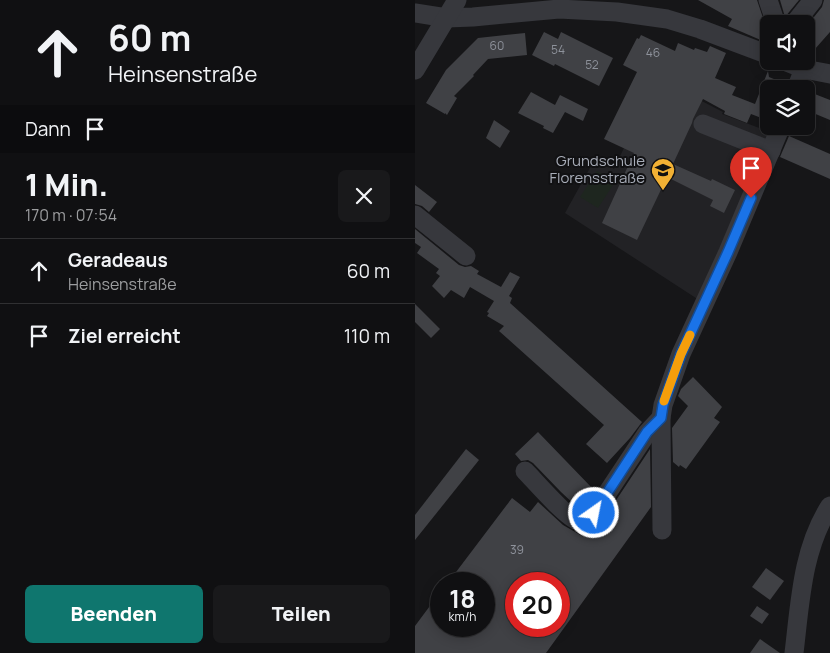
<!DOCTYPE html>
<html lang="de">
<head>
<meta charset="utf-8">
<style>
	:root { --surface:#101012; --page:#19191b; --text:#f1f3f6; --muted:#9c9d9f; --line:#303032; --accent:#0f766e }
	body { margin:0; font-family:Manrope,sans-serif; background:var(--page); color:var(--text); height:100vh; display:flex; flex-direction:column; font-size:19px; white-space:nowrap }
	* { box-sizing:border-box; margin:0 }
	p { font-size:16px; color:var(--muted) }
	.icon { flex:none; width:28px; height:28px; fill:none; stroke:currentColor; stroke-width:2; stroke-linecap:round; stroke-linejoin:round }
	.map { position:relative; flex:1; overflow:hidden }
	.details { display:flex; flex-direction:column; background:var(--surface); width:415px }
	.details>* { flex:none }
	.guide { background:#101012; color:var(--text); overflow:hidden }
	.controls { position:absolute; left:345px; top:15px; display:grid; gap:10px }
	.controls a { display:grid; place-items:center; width:55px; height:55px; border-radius:8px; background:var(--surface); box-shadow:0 2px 12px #0003,0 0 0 1px var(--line); font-size:25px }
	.speed { position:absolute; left:15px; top:572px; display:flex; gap:10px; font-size:25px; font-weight:700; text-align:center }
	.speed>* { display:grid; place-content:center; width:65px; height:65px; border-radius:50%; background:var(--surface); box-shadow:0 2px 12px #0003,0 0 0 1px var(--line); line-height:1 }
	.speed small { font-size:12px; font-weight:400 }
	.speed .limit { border:8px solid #d22; background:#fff; color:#111 }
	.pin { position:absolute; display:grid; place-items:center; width:42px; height:42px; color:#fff; margin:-51px -21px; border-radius:50% 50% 50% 0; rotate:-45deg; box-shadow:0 0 5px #0007 }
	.pin .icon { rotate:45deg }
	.me { position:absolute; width:55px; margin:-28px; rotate:33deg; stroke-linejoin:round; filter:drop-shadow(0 0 4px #0008) }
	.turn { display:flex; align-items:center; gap:18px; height:105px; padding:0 25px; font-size:22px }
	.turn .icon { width:65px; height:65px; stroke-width:2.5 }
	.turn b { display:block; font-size:35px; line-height:42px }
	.then { display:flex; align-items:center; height:48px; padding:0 25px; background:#0003; gap:10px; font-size:19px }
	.round { display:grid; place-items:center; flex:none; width:52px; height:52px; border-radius:8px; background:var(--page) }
	.overview { display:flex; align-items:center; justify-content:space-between; height:85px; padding:0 25px }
	h1 { font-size:30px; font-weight:800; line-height:38px }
	.primary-button { display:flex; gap:10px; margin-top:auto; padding:10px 25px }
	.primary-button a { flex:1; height:58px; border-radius:8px; background:var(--accent); color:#fff; font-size:20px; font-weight:800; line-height:58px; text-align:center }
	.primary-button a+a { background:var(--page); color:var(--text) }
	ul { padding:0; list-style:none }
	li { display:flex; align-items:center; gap:15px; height:65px; padding:0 25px; border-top:1px solid var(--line) }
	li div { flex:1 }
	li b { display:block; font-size:19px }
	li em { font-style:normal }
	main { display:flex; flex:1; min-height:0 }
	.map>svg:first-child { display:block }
	.built { fill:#222225 }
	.green { fill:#1e261f }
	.building { fill:#404145; fill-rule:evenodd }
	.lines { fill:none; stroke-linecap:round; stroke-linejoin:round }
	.minor { stroke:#37383d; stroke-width:19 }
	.route-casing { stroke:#114b97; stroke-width:12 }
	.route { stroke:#1a73e8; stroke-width:9 }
	.slow { stroke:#f59e0b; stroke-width:9 }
	.labels { text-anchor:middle; stroke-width:4; stroke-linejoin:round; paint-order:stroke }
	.number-label { font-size:12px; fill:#8e929b }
	.poi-label { font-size:15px; fill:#a8adb8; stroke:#111113; text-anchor:end }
</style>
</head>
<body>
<main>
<section class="details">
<div class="guide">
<div class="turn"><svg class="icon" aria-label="ahead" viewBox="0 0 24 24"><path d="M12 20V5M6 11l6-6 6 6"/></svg><div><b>60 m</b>Heinsenstraße</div></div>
<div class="then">Dann<svg class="icon" aria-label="arrive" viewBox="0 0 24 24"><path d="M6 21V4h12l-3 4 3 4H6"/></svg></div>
</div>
<div class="overview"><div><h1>1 Min.</h1><p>170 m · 07:54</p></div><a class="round"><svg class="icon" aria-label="close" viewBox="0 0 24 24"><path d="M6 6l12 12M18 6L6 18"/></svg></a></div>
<ul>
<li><svg class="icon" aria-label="ahead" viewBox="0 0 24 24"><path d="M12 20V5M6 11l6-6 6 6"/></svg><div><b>Geradeaus</b><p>Heinsenstraße</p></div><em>60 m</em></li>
<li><svg class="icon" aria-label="arrive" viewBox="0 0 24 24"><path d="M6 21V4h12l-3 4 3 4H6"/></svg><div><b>Ziel erreicht</b></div><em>110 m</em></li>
</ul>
<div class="primary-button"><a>Beenden</a><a>Teilen</a></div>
</section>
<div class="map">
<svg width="415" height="653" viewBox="0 0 415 653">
	<rect width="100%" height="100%" fill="#161618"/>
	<!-- built -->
	<polygon class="built" points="242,78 308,112 307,114 360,134 284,300 150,213 181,157 199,169"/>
	<!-- green -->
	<polygon class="green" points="182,171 200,182 183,208 165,197"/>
	<!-- building -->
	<g class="building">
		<polygon points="283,0 342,0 352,30 348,41 313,26 317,19"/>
		<polygon points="365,0 384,0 370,17"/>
		<polygon points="409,0 415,0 415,32 392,58 391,58 391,27 407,7"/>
		<polygon points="129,32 143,39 146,32 198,58 184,86 140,64 139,66 117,55"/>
		<polygon points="110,33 112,55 73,59 58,75 59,76 39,96 42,98 32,115 30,113 30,114 11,103 31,70 63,38"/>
		<polygon points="226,35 260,51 263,43 279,50 280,48 292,52 295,46 311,53 300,78 321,87 317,95 340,104 353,71 354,77 371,84 370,89 354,89 354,121 336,114 332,123 309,114 310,111 288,99 278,119 277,123 258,164 296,181 297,179 320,190 309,213 295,206 298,200 252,177 222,240 187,223 219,153 189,139 222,72 208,65 222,38 224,39"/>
		<polygon points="392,91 415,100 415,120 391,110 391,94"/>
		<polygon points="116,92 140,105 145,95 173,109 168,121 150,112 138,133 128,128 129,126 103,113"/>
		<polygon points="79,120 95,131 85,148 71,138"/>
		<polygon points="374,136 415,154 415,179 365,157"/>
		<polygon points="0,185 22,202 14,212 7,206 0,204"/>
		<polygon points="0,229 44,265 50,267 56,266 64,271 62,274 86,287 95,272 105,277 94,296 97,298 95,303 227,422 215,438 192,463 171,444 189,425 84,331 89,326 72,316 74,313 72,312 79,301 55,287 49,298 36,290 29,298 17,286 25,276 21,273 24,269 2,253 6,247 0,243"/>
		<polygon points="0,304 25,329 16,338 0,322"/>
		<polygon points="278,377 307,407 299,418 305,422 271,469 265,465 264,467 258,462 257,428 273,406 263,396 266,389"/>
		<polygon points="123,432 178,489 161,506 146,492 118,463 113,460 106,461 100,454"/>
		<polygon points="51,449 64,460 0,540 0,515"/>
		<path d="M235,449L236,507L131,653H0V626L26,591V626H69V584H32L97,498L115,512L123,502L148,525L169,537L173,532L181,527L188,520ZM101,584H144V626H101Z"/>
		<polygon points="351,568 369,581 355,600 337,587"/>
		<polygon points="342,606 354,614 347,624 335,616"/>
		<polygon points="345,639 365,653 335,653"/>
	</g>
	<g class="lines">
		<!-- minor -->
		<g class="minor">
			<polyline points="353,0 361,24"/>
			<polyline points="0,13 32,18 58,17 144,9 202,12 252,19 285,29 354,55"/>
			<polyline points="379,24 398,0"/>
			<polyline points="369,61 389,69 415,74"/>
			<polyline points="0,70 42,0"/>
			<polyline points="381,89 389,69"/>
			<polyline points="288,124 356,151"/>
			<polyline points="0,215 51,256"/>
			<path d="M110,471C120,481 155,522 166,522C172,521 176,517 179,513L232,433L246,418"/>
			<polyline points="247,530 246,418 248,405 266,354 313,252 366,126"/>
			<path d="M379,653C385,604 387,549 415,506"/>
		</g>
	</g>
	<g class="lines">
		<!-- route casing -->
		<g class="route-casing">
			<polyline id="route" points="179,513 232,432 246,418 248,405 266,354 313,252 336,198"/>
		</g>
		<!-- route -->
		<use href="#route" class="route"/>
		<!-- slow -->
		<polyline class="slow" points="249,401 266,354 275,335"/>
	</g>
	<!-- icons -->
	<defs>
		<g id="school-pin" transform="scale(1.25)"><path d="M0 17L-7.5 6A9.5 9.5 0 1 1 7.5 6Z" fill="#f2b134" stroke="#111113"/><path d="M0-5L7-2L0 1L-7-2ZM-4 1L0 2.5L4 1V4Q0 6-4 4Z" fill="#111"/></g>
	</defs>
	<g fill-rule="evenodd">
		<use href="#school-pin" x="248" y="170"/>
	</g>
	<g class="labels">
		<!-- number labels -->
		<g class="number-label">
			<text x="82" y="50">60</text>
			<text x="143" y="54">54</text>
			<text x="238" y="57">46</text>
			<text x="177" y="69">52</text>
			<text x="102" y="554">39</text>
		</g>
		<!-- poi labels -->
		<g class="poi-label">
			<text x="230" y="166">Grundschule<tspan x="230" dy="17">Florensstraße</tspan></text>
		</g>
	</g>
</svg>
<div class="controls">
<a><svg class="icon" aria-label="sound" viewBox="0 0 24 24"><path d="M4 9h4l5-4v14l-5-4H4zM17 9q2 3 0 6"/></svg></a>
<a><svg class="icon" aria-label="layers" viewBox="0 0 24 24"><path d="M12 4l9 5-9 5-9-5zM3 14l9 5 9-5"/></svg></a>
</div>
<div class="speed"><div>18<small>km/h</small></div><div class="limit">20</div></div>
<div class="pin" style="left:336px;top:198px;background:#d93025"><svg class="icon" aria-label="arrive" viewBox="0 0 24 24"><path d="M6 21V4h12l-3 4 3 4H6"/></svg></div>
<svg class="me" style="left:179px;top:513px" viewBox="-20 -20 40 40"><circle r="17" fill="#1a73e8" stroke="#fff" stroke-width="3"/><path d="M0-11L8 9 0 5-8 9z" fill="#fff"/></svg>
</div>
</main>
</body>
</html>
